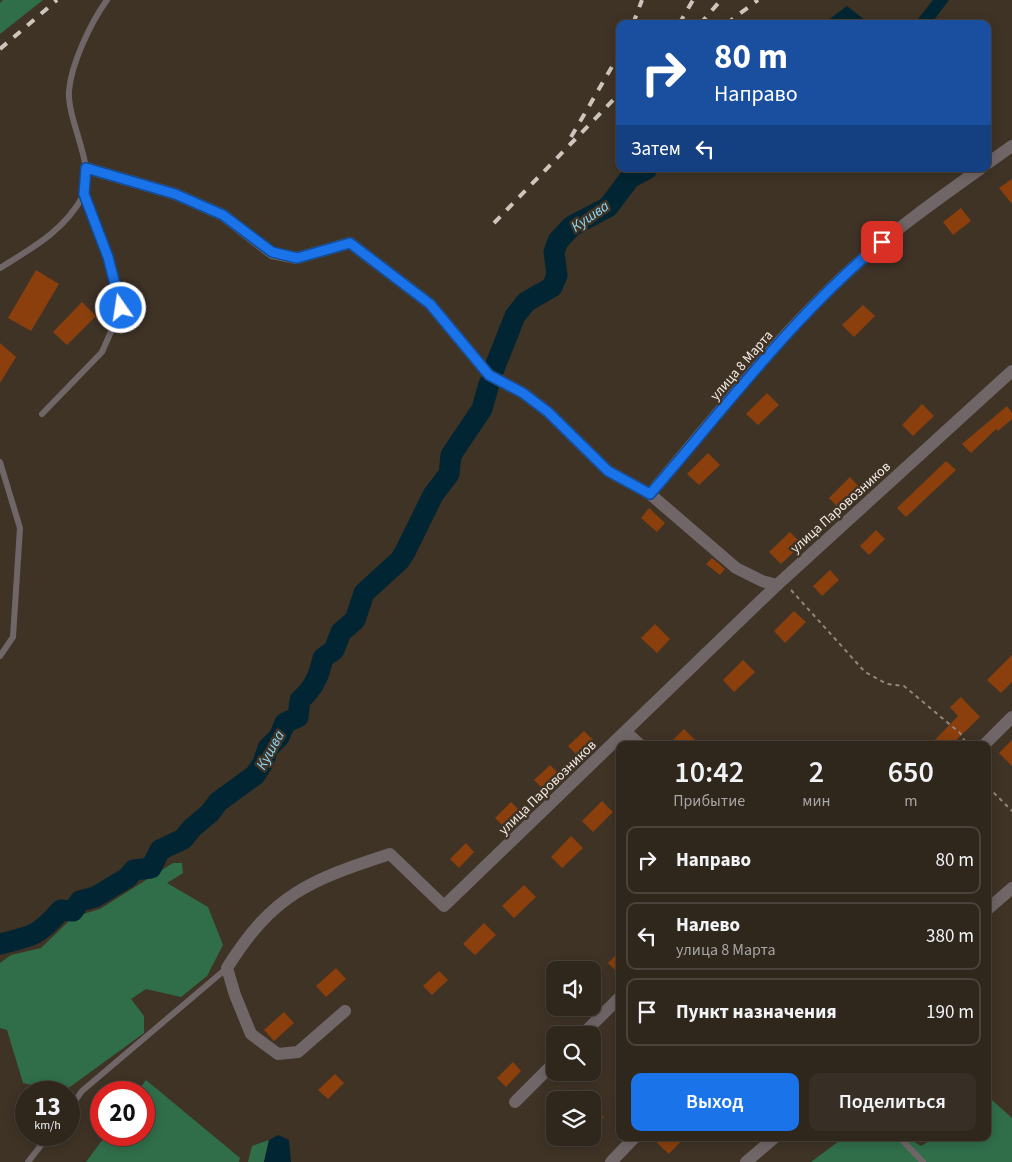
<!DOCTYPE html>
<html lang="ru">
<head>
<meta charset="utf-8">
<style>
	:root { --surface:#2f261c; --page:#372e25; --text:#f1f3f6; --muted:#a7a5a3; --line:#4a433b; --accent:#1a73e8 }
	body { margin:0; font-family:"Source Sans 3",sans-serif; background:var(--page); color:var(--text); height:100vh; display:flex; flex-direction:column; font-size:19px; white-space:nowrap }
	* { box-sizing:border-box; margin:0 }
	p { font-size:16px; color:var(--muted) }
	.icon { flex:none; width:28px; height:28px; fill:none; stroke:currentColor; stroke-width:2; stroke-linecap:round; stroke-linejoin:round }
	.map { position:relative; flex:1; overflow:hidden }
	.panel { position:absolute; left:616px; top:741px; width:375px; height:400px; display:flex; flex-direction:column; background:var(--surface); border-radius:10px; box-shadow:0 2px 12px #0003,0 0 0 1px var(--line) }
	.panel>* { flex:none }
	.top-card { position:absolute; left:616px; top:20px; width:375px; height:152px; border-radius:10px; box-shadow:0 2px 12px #0003,0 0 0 1px var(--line); background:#1a4fa0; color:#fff; overflow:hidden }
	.tools { position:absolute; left:546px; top:961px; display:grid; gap:10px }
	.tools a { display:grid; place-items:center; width:55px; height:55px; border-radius:10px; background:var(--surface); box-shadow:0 2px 12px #0003,0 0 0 1px var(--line); font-size:25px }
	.speed { position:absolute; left:15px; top:1081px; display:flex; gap:10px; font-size:25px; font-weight:700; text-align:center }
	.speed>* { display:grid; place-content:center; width:65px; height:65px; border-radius:50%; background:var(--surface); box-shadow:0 2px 12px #0003,0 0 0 1px var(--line); line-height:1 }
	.speed small { font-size:12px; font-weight:400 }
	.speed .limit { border:8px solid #d22; background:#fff; color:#111 }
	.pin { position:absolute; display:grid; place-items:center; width:42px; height:42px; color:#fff; margin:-21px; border-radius:10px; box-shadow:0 2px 8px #0006 }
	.me { position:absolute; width:55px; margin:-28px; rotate:347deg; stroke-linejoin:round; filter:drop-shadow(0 0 4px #0008) }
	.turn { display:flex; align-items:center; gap:18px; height:105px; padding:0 15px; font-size:22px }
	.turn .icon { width:65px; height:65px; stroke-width:2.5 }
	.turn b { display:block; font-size:35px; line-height:42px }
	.then { display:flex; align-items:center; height:48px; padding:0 15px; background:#0003; gap:10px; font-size:19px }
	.eta { display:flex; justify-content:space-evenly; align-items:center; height:85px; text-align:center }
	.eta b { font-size:30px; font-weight:600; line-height:35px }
	.primary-button { display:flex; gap:10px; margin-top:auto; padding:10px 15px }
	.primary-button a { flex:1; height:58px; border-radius:10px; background:var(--accent); color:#fff; font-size:20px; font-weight:600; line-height:58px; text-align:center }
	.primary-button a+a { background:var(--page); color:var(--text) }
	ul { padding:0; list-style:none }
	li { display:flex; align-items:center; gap:15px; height:68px; margin:0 10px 8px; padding:0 5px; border:2px solid var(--line); border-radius:10px }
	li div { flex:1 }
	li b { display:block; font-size:19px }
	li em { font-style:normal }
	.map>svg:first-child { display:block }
	.green { fill:#306e4a }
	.water { fill:#012532 }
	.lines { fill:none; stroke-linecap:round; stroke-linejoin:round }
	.river { stroke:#012532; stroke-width:21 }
	.building { fill:#8a3f0c }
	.path { stroke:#91877c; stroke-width:2; stroke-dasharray:4 4; stroke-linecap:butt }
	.lane { stroke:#706668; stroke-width:6 }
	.street { stroke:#706668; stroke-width:12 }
	.rail { stroke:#cec5bc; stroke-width:4; stroke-dasharray:9 9; stroke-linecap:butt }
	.route-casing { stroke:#114b97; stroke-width:12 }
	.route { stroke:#1a73e8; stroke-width:9 }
	.labels { text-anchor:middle; stroke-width:5; stroke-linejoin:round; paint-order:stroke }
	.street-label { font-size:14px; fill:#f5ede5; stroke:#3f3326 }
	.water-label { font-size:15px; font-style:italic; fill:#8ad6f7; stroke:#3f3326 }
</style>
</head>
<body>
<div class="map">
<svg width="1012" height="1162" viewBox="0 0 1012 1162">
	<rect width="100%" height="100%" fill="#3f3326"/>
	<!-- green -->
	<g class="green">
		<polygon points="3,0 43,0 0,34 0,3"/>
		<polygon points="173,863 182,863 183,873 167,883 208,907 223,945 207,976 181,997 146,989 131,999 144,1016 144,1033 63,1092 23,1083 7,1030 0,1028 0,963 11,955 41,948 73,917 100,909"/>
		<polygon points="146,1080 240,1158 239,1162 86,1162 106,1135 144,1135 144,1092 137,1092"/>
		<polygon points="992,1100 1012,1118 1012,1162 811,1162 843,1138 908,1138 921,1146 935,1138 988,1138 988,1103"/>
		<polygon points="269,1140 264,1162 248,1162 252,1146"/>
	</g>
	<!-- water -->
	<g class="water">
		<polygon points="933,0 949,0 931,24 914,24"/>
		<polygon points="847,6 870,24 855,24 852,22 823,24"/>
		<polygon points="278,1135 289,1140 291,1162 264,1162 269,1140"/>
	</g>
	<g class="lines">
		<!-- river -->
		<g class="river">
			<polyline points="494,369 515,316 526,302 552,287 557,275 554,252 558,241 572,226 608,207 630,178 647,169"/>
			<path d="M0,944C33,936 38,936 61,910L73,911L80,901L95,897L127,878L134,870L151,868L160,850L183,839L192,828L210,813L218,802L255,775L263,763L268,748L279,737L285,723L298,717L300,700C314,688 319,676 323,658L334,650L341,632L355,620L364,593L400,560L405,552L433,495L449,474L451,455L482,409L489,384"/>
		</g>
	</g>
	<!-- building -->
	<g class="building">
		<polygon points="1012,179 1012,204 999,188"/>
		<polygon points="961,208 971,221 953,235 943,222"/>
		<polygon points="36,270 59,284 31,331 8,318"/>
		<polygon points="82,302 96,316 67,345 53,332"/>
		<polygon points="863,305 875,316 854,337 842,325"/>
		<polygon points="0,343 16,357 0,383"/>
		<polygon points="767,393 779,405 758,425 746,414"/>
		<polygon points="922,404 934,416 913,436 902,425"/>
		<polygon points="1007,406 1012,413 1012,419 998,431 996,429 971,453 962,444"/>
		<polygon points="708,453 720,465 699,485 687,474"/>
		<polygon points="946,461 956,470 906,517 897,508"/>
		<polygon points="850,477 861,489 840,509 829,498"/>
		<polygon points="649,508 665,523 657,532 641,518"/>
		<polygon points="876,530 885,539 869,555 860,546"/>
		<polygon points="790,532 802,544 781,564 769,552"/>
		<polygon points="712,558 725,569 720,575 706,564"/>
		<polygon points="830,570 839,580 822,596 813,586"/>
		<polygon points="794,611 806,622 785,643 774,631"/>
		<polygon points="655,624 670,639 657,653 641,638"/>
		<polygon points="1012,655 1012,682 1001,693 987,680"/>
		<polygon points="743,660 755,672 734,692 723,680"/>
		<polygon points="961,697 980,717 951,745 930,745 958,716 950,707"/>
		<polygon points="684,729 700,745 668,745"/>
		<polygon points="584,731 593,740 577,755 568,746"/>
		<polygon points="1012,740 1012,766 999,753"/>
		<polygon points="550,765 558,773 543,789 534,780"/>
		<polygon points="602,801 613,812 593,832 582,821"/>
		<polygon points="511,802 520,811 504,827 495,818"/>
		<polygon points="571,836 583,848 562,868 551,857"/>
		<polygon points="466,843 474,852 459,868 450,859"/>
		<polygon points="524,885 536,897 514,918 502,906"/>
		<polygon points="484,923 496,935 475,955 463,944"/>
		<polygon points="620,951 620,975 608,963"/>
		<polygon points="336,968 346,979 326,997 316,986"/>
		<polygon points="439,971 448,980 432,995 423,986"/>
		<polygon points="284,1012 294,1023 274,1041 264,1030"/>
		<polygon points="513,1062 521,1071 506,1087 497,1078"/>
		<polygon points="335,1074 344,1083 328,1099 318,1090"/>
		<polygon points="592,1106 604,1117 592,1129"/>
		<polygon points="662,1138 684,1138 669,1154 657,1143"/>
	</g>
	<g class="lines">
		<!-- path -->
		<g class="path">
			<polyline points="791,590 865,672 887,684 904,686 960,733 967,745"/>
			<polyline points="988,787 1012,811"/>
		</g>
		<!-- lane -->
		<g class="lane">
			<path d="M0,268C32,248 64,231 83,196C97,169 67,121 69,91C71,64 91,22 107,0"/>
			<polyline points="42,414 102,352 121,309 108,257 84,195"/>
			<polyline points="0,462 20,528 13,637 0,656"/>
			<polyline points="69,1109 82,1091 227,968"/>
			<polyline points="900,1138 923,1162"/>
			<polyline points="28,1162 49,1135"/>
		</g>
		<!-- street -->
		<g class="street">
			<polyline points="988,163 1012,146"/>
			<polyline points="86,168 175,194 223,215 272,253 297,258 350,243 430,304 489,375 523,393 548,412 608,471 650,494 736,568 762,581 777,585"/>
			<path d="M650,494C714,419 776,338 849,271C890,233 935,201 980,169"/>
			<polyline points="626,732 640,745"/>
			<polyline points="984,745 1012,717"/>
			<polyline points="988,909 1012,888"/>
			<path d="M345,1011L298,1052L278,1054L251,1034L235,995L227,968C273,894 310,880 390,854L444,906L777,585L1012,371"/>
			<polyline points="582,1035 620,997"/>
			<polyline points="515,1102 555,1062"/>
			<polyline points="611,1162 634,1138"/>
			<polyline points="746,1162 774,1138"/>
		</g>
		<!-- rail -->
		<g class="rail">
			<polyline points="633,24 642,0"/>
			<polyline points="679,24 693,0"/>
			<polyline points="700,24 721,0"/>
			<polyline points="726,24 758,0"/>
			<polyline points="0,49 57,0"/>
			<polyline points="571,137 620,53"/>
			<polyline points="494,223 620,93"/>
		</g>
	</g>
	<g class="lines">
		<!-- route casing -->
		<g class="route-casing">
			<path id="route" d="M121,308L108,257L84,194L86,168L175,194L223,215L272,252L297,258L350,243L430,304L489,375L523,393L548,412L608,471L650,494C725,408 794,315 882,242"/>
		</g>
		<!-- route -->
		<use href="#route" class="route"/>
	</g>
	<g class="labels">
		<!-- street labels -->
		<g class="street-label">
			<text transform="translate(741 365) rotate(-49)" y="5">улица 8 Марта</text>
			<text transform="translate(840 507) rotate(-42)" y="5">улица Паровозников</text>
			<text transform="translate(547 787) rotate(-44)" y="5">улица Паровозников</text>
		</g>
		<!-- water labels -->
		<g class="water-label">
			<text transform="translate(590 216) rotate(-35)" y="5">Кушва</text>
			<text transform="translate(270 750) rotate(-61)" y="5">Кушва</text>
		</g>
	</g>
</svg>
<div class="tools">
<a><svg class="icon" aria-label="sound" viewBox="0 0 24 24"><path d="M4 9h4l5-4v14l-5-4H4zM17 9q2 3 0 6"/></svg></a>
<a><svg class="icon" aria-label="search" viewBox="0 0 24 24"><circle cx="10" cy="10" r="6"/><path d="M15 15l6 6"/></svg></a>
<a><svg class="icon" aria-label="layers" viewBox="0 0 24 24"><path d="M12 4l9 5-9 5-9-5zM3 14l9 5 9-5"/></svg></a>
</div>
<div class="speed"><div>13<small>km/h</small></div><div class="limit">20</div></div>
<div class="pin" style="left:882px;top:242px;background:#d93025"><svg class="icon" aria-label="arrive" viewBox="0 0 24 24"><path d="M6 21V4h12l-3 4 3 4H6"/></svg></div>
<svg class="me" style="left:121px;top:308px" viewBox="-20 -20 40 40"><circle r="17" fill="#1a73e8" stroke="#fff" stroke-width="3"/><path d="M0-11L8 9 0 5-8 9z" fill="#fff"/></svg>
<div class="top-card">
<div class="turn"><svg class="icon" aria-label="right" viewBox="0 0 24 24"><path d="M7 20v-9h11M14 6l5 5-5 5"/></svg><div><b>80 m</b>Направо</div></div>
<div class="then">Затем<svg class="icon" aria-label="left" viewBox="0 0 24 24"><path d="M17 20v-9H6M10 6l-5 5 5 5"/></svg></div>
</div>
<section class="panel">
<div class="eta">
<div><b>10:42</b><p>Прибытие</p></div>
<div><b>2</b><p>мин</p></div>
<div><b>650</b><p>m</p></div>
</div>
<ul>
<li><svg class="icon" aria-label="right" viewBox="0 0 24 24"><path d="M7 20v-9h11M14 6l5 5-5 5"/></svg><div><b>Направо</b></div><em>80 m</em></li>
<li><svg class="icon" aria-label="left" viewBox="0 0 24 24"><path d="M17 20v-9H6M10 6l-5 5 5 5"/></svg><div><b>Налево</b><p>улица 8 Марта</p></div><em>380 m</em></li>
<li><svg class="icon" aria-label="arrive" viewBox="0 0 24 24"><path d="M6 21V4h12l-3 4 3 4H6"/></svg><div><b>Пункт назначения</b></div><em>190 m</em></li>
</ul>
<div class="primary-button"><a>Выход</a><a>Поделиться</a></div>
</section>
</div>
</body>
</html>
